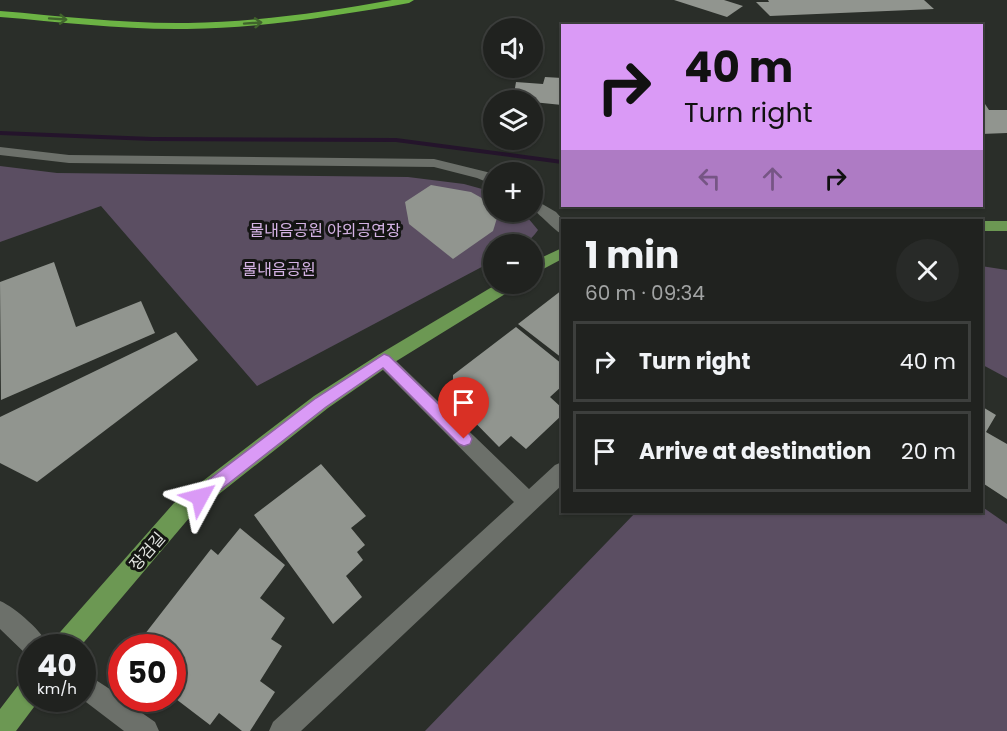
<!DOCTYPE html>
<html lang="en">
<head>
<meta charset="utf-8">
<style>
	:root { --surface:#20221f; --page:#282a28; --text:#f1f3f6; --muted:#a2a4a4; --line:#3d3f3d }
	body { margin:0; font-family:Poppins,"Noto Sans KR",sans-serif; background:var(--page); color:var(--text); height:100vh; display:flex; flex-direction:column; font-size:22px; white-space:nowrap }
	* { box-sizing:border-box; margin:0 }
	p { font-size:20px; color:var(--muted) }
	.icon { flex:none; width:33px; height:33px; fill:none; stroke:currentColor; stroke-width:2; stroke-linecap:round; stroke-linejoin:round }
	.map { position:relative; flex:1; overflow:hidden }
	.drawer { position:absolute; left:561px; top:219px; width:422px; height:294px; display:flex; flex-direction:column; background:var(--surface); border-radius:0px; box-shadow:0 2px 4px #0004,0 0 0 2px var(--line) }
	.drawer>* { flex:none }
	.banner { position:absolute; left:561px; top:24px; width:422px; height:183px; border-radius:0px; box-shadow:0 2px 4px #0004,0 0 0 2px var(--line); background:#da9af6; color:#111; overflow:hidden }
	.buttons { position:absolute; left:483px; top:18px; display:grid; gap:12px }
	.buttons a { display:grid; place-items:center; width:60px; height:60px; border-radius:50%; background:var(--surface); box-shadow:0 2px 4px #0004,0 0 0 2px var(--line); font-size:30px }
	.speed { position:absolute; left:18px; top:634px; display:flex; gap:12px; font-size:30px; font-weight:700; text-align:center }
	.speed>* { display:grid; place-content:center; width:78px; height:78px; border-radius:50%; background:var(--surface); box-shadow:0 2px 4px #0004,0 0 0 2px var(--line); line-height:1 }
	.speed small { font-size:15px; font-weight:400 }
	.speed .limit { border:9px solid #d22; background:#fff; color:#111 }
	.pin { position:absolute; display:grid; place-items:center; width:51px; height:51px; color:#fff; margin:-62px -26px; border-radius:50% 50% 50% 0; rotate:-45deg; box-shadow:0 0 6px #0007 }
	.pin .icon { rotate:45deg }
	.me { position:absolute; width:66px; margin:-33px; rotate:52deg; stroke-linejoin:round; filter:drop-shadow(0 0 4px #0008) }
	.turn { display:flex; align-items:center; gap:21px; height:126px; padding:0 24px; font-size:27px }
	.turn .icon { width:78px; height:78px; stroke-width:2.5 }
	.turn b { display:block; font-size:42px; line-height:51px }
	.lanes { display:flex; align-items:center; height:57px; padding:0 24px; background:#0003; justify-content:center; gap:30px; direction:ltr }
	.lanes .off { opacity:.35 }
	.round { display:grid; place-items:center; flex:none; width:63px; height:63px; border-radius:32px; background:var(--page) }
	.headline { display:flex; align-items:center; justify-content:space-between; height:102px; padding:0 24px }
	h1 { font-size:36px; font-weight:700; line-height:45px }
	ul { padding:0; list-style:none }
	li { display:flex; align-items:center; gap:18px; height:81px; margin:0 12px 9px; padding:0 12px; border:3px solid var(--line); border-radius:0px }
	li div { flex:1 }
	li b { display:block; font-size:22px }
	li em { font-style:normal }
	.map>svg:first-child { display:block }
	.green { fill:#5b4e62 }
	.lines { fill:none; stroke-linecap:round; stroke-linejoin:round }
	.stream { fill:#24142b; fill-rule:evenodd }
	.building { fill:#91958f }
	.minor { fill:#6c706a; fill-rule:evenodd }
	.major { fill:#6c9853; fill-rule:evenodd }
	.highway { fill:#6cb344; fill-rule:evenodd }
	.oneway { stroke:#40642c }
	.route { fill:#da9af6; stroke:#8e64a0; stroke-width:1.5 }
	.labels { text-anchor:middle; stroke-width:6; stroke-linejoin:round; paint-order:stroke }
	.park-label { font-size:16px; fill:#d5b3e5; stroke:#141513 }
	.street-label { font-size:16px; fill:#e4e6e3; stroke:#141513 }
</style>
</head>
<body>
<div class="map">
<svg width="1007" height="731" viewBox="0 0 1007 731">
	<rect width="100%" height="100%" fill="#2a2e29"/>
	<!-- green -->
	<g class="green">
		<path d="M0,166L57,173L408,177L464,184L493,192L494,212H523L538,230C524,250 517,244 494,244L493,261L257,386L101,206L0,242Z"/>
		<polygon points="981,266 1007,270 1007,378 981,364"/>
		<polygon points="981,506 1007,524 1007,731 425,731 636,512 981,512"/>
	</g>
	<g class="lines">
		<!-- stream -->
		<polygon class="stream" points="0,131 152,137 396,138 562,160 562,164 396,142 152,141 0,135"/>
	</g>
	<!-- building -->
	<g class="building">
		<polygon points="674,0 724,0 743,6 727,17"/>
		<polygon points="768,0 924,0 934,9 770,16 756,2 769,2"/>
		<polygon points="545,77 562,78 562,105 513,100 516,82 543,84"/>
		<polygon points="981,104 985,104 989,110 1007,110 1007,133 981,134"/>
		<polygon points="431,185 471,192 487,201 494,207 497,218 493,231 453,259 409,224 405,202"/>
		<polygon points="54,262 76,327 141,301 155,333 1,400 0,282"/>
		<polygon points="562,290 562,358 518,324"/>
		<polygon points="516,327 562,364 562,386 550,397 562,408 562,415 526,449 511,436 499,447 453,400 453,375"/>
		<polygon points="176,332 198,360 37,482 0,463 0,417"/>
		<polygon points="981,406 996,415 986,432 1007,444 1007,499 981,482"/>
		<polygon points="321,464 366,516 351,528 365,545 357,552 363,560 346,576 362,597 333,624 254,515"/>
		<polygon points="240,528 285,565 260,598 285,618 271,639 282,646 260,681 275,692 250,731 242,731 219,713 210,725 172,696 172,648 134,648 211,549 218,555"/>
	</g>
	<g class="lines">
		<!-- minor -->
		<g class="minor">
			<polygon points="0,147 69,155 434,159 487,172 494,175 494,185 477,178 434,167 69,163 0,155"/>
			<path d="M532,198L556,212L563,220L562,234C556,232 541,215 532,209Z"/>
			<polygon points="384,353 390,355 529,489 555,465 562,462 562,485 301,731 269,731 273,722 514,502 378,365 375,360 378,355"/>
			<path d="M0,601C15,607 44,633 50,648H32V658L29,657L0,629Z"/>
			<polygon points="82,671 122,697 122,699 155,722 159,731 124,731 82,699"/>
		</g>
		<!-- major -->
		<g class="major">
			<rect x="981" y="221" width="26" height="10"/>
			<polygon points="562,248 562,259 532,275 532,262"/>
			<polygon points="497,284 517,284 515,288 390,365 328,408 190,517 79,648 51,648 54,639 174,503 314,396 378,355"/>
			<polygon points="32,675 32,699 40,699 16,731 0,731 0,709 23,679"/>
		</g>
		<!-- highway -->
		<path class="highway" d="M392,0H414L409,3C336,16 262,28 187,29C124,30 62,22 0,17V11C62,16 125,24 188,23C256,22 325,12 392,0Z"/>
	</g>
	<!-- one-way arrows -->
	<defs><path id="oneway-shaft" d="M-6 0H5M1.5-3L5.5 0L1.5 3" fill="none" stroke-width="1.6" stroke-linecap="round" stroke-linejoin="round" transform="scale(1.5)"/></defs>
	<g class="oneway">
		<use href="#oneway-shaft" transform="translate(58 19) rotate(4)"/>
		<use href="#oneway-shaft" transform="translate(253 23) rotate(-4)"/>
	</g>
	<!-- route -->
	<polygon class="route" points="384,354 389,356 470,435 472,439 470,444 464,446 459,444 383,368 326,407 205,502 200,504 194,502 192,497 194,491 316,398"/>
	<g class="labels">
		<!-- park labels -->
		<g class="park-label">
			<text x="325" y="236">물내음공원 야외공연장</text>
			<text x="279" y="275">물내음공원</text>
		</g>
		<!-- street labels -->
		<g class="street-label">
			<text transform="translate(147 551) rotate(-49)" y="6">장검길</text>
		</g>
	</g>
</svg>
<div class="buttons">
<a><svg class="icon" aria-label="sound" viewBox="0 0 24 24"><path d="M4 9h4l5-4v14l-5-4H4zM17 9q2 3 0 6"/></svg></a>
<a><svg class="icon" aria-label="layers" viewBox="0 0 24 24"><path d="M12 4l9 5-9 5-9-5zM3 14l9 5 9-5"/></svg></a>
<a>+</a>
<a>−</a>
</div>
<div class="speed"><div>40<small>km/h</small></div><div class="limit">50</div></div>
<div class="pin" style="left:464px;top:439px;background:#d93025"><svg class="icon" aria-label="arrive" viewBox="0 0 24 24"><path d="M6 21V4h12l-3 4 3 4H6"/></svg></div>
<svg class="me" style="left:200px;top:497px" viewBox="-20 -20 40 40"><path d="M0-17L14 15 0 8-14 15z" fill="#da9af6" stroke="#fff" stroke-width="4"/></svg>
<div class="banner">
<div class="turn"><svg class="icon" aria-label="right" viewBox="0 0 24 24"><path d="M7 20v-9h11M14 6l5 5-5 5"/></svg><div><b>40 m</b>Turn right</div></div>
<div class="lanes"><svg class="icon off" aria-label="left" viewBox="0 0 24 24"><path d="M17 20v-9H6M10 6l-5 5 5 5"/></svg><svg class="icon off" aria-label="ahead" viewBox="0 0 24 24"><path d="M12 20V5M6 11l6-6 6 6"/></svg><svg class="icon" aria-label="right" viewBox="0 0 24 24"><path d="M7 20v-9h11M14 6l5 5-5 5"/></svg></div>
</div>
<section class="drawer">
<div class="headline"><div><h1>1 min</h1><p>60 m · 09:34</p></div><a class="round"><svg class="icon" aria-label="close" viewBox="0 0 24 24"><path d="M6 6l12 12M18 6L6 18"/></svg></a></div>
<ul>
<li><svg class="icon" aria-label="right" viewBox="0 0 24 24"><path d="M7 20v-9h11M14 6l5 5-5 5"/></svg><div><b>Turn right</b></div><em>40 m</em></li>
<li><svg class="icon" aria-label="arrive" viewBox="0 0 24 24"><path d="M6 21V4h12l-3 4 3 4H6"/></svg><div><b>Arrive at destination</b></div><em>20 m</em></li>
</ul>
</section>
</div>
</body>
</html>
